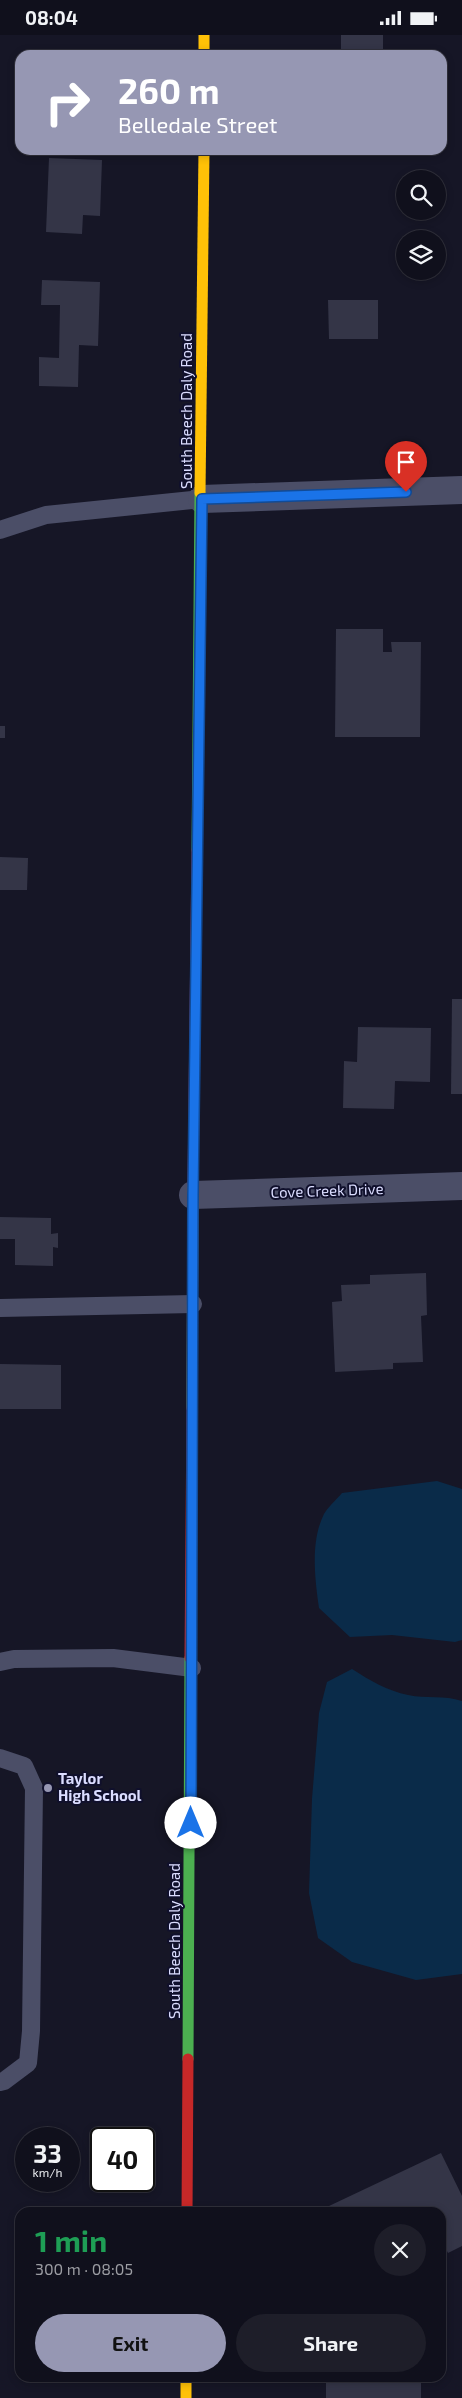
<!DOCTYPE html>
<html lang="en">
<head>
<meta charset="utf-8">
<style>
	:root { --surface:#10101c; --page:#1e1e29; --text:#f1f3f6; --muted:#9c9da3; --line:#30303b; --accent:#9697b3 }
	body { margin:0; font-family:"Exo 2",sans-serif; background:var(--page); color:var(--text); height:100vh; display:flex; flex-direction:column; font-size:19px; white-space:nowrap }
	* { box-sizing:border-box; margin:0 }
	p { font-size:16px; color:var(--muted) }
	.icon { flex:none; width:28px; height:28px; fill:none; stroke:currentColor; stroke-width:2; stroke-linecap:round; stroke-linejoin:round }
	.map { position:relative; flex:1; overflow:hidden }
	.details { position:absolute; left:15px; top:2172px; width:431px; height:175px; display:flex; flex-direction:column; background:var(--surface); border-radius:15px; box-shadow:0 2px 8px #0003,0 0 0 1px var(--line) }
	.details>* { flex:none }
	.guide { position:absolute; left:15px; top:15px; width:432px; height:105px; border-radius:15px; box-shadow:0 2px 8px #0003,0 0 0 1px var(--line); background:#9697b3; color:#fff; overflow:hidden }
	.buttons { position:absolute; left:396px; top:135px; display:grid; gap:10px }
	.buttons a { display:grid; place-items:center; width:50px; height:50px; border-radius:50%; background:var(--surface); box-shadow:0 2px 8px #0003,0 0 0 1px var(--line); font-size:25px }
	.speed { position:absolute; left:15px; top:2092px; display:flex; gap:10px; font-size:25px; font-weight:700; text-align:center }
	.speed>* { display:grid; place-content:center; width:65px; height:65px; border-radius:50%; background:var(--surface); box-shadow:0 2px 8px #0003,0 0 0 1px var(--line); line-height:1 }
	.speed small { font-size:12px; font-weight:400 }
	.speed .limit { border:2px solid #111; border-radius:8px; background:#fff; color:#111 }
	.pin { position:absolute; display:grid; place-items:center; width:42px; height:42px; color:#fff; margin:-51px -21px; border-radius:50% 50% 50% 0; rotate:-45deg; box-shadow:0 0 5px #0007 }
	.pin .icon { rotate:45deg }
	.me { position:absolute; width:55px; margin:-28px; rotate:0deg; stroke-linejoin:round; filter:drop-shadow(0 0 4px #0008) }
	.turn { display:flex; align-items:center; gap:18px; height:105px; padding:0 20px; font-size:22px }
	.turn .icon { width:65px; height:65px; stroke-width:2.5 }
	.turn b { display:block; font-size:35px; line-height:42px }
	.round { display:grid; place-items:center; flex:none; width:52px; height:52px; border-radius:26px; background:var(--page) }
	.summary { display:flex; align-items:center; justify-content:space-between; height:85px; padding:0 20px }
	h1 { font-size:30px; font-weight:700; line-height:38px; color:#1e9e55 }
	.action { display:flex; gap:10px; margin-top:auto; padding:10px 20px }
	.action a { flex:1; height:58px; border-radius:30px; background:var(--accent); color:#111; font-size:20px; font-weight:700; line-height:58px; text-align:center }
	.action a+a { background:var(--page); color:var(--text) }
	.status { display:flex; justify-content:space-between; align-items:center; height:35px; padding:0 25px; background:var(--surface); direction:ltr }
	.status svg { height:14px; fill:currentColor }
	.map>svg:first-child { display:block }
	.water { fill:#0a2b49 }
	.building { fill:#343547 }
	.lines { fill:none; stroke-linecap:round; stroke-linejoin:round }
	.lane { stroke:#4b4e67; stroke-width:18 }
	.street { stroke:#4b4e67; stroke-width:28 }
	.fast { stroke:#4caf50; stroke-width:11 }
	.slow { stroke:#ffc107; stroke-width:11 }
	.jam { stroke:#c62828; stroke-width:11 }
	.route-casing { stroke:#114b97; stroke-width:12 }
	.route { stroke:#1a73e8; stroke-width:9 }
	.poi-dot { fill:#9697b3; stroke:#10102c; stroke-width:2 }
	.labels { text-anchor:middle; stroke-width:4; stroke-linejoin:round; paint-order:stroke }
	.street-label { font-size:15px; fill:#dbddff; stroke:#10102c }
	.poi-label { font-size:15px; font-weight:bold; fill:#dbddff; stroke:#10102c; text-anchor:start }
</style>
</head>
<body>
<div class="status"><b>08:04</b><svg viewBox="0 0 49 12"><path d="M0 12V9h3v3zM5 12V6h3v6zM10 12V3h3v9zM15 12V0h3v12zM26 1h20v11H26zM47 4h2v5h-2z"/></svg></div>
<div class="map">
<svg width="462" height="2363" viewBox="0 0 462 2363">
	<rect width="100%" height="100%" fill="#161626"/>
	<!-- water -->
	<g class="water">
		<path d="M437,1446L462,1454V1605L455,1607L392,1600L350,1602L319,1573C315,1544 310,1507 324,1479C328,1472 336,1465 342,1458Z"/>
		<path d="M352,1634C369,1645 388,1656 408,1660C426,1664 444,1660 462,1666V1939L416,1945L352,1927L318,1903L309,1858L312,1764L319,1678L327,1647Z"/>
	</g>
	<!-- building -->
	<g class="building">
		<rect x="341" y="0" width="42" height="20"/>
		<polygon points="49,123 102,125 100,181 83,180 82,199 46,197"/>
		<polygon points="42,245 100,247 98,311 79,310 78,352 39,351 39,322 59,323 60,270 41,270"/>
		<polygon points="328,265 378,265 378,304 329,304"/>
		<polygon points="336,594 383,594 383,617 392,617 391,607 421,607 420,702 335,702"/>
		<rect x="0" y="691" width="5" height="12"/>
		<polygon points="0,822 28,823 27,855 0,855"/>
		<polygon points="452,964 462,964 462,1059 451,1059"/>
		<polygon points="358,992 431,993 430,1047 395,1046 394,1074 343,1073 344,1026 357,1027"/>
		<polygon points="0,1182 51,1183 51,1199 58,1198 58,1213 53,1212 53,1231 15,1230 15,1204 0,1204"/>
		<polygon points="426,1238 427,1280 421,1281 423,1327 393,1328 393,1334 335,1337 332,1267 342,1266 341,1250 370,1249 370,1240"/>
		<polygon points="0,1329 61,1330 61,1374 0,1374"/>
		<polygon points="441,2118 462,2161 462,2211 448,2218 441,2204 441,2178 332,2178 329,2171"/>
		<rect x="326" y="2342" width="95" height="21"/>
	</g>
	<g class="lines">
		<!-- lane -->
		<g class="lane">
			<polyline points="0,495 46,480 202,464"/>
			<polyline points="0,1273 193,1269"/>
			<polyline points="0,1627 14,1624 113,1623 192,1633"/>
			<polyline points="0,1723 24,1731 34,1753 31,1996 28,2028 4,2046 0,2047"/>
		</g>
		<!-- street -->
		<g class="street">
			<polyline points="202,464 462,455"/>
			<polyline points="193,1160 462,1151"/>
		</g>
		<!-- fast -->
		<g class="fast">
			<polyline points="197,815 200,458"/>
			<polyline points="188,2024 190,1623"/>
		</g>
		<!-- slow -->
		<g class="slow">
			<polyline points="204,0 204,20"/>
			<polyline points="200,458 204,115"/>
			<polyline points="192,1373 193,1150"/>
			<polyline points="186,2342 186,2363"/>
		</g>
		<!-- jam -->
		<g class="jam">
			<polyline points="193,1150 197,815"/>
			<polyline points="190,1623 192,1373"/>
			<polyline points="187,2178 188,2024"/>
		</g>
	</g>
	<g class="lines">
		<!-- route casing -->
		<g class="route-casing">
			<polyline id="route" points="191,1788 193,1160 202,464 406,457"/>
		</g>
		<!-- route -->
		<use href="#route" class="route"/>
	</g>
	<!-- markers -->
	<circle class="poi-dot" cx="48" cy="1753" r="5"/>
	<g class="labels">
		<!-- street labels -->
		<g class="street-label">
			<text transform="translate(187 376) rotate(-90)" y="5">South Beech Daly Road</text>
			<text transform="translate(327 1156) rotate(-2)" y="5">Cove Creek Drive</text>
			<text transform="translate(175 1906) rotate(-90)" y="5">South Beech Daly Road</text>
		</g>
		<!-- poi labels -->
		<g class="poi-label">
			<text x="58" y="1749">Taylor<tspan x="58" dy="17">High School</tspan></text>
		</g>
	</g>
</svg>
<div class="buttons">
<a><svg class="icon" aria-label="search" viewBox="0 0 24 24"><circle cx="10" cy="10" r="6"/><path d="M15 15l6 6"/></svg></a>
<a><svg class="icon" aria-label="layers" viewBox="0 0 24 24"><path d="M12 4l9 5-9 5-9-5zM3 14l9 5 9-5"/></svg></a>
</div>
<div class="speed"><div>33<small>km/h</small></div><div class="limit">40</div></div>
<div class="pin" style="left:406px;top:457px;background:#d93025"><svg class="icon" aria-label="arrive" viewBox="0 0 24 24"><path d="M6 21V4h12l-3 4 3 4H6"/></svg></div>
<svg class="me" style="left:191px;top:1788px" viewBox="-20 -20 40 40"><circle r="19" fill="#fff"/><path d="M0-13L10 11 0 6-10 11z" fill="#1a73e8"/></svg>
<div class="guide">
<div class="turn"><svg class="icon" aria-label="right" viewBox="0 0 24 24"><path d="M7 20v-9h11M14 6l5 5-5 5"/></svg><div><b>260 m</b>Belledale Street</div></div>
</div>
<section class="details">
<div class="summary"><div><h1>1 min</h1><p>300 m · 08:05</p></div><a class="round"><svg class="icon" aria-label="close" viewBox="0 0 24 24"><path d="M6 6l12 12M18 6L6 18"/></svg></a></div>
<div class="action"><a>Exit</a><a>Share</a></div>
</section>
</div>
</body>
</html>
